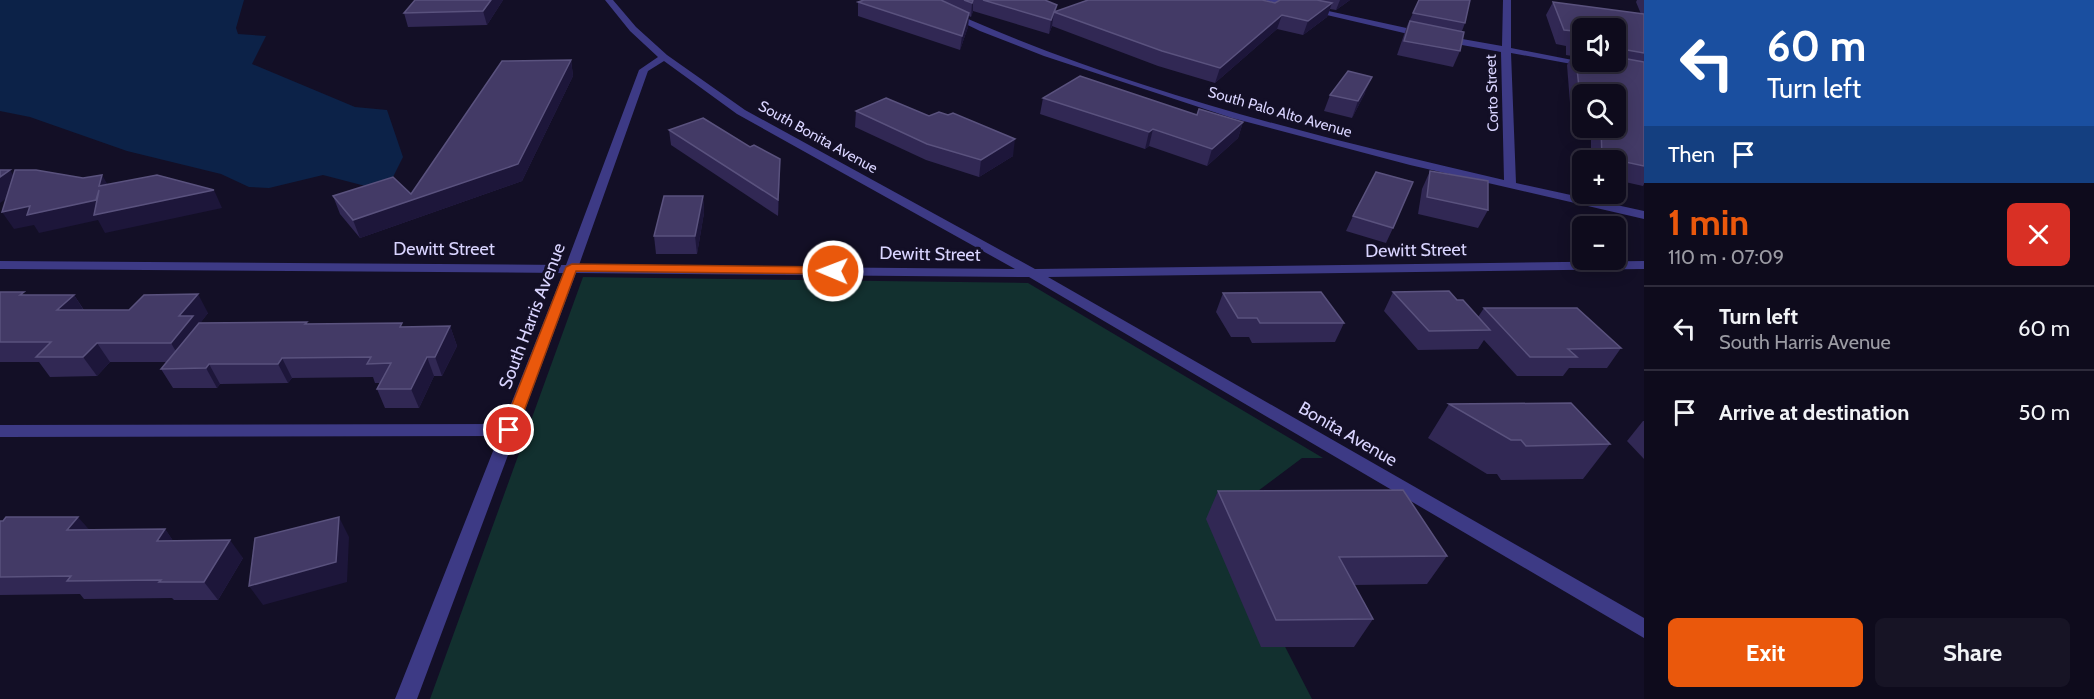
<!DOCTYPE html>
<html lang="en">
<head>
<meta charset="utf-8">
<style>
	:root { --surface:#0e0b1c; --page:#171425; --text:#f1f3f6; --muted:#9b9ba3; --line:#2e2b3b; --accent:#ea580c }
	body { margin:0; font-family:Cabin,sans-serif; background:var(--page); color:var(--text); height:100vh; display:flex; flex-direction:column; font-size:22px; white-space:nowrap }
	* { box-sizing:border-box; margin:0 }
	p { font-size:20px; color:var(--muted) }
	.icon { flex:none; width:33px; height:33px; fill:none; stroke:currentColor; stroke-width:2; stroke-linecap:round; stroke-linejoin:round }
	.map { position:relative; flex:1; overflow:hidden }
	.sheet { display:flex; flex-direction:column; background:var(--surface); width:450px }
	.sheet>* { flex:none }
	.hud { background:#1a4fa0; color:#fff; overflow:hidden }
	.tools { position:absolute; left:1572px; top:18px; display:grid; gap:12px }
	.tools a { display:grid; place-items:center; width:54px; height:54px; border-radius:9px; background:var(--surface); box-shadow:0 3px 15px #0003,0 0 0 2px var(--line); font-size:30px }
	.pin { position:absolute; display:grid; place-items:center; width:51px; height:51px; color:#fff; margin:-26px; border:3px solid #fff; border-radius:50%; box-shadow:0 2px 6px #0007 }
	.me { position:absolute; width:66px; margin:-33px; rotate:271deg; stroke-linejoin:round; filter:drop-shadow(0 0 4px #0008) }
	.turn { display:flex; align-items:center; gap:21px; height:126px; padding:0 24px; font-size:27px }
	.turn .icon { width:78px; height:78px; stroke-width:2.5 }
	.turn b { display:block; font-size:42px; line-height:51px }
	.then { display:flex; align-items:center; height:57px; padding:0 24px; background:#0003; gap:12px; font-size:22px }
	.round { display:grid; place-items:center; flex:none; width:63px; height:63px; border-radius:9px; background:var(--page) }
	.overview { display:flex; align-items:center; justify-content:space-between; height:102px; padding:0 24px }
	h1 { font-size:36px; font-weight:700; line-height:45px; color:var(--accent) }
	.button { display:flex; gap:12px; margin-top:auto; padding:12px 24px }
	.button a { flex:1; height:69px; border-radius:9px; background:var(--accent); color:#fff; font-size:24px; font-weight:700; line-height:69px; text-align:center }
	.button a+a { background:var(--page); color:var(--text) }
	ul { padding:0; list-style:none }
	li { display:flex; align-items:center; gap:18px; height:84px; padding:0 24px; border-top:2px solid var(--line) }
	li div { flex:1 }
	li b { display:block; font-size:22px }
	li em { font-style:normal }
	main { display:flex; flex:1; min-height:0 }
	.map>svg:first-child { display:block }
	.green { fill:#12302f }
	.water { fill:#0c2248 }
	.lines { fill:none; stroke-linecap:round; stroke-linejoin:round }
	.street { fill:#3d3a85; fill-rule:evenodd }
	.wall { fill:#312854; fill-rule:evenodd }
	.shaded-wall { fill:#1d163a }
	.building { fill:#433a66; stroke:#5a527e; stroke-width:1.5 }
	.route { fill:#ea580c; stroke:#983908; stroke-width:1.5 }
	.labels { text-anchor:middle; stroke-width:6; stroke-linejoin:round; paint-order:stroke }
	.far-street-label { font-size:15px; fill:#d9d4ff; stroke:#130f26 }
	.street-label { font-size:18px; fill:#d9d4ff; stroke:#130f26 }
</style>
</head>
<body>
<main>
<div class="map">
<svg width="1644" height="699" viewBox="0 0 1644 699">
	<rect width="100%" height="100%" fill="#130f26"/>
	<!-- green -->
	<polygon class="green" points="583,277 1028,283 1323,458 1302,458 1231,511 1279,635 1312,699 430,699"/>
	<!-- water -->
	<polygon class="water" points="0,0 244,0 236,28 238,34 266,36 252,64 355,107 387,110 403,157 390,183 377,189 323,175 269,188 249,187 221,174 127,151 30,117 0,111"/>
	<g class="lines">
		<!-- street -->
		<g class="street">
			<path d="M605,0H613L636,27L667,55L745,110L1035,269L1644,261V269L1048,277L1644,618V638L1029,277L576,273L417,699H395L499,436L0,437V425L503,424L563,273L0,269V261L566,265L639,70L658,57L630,31ZM664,61L737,114L1015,269L579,265L648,71Z"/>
			<path d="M916,0H926C1109,86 1308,135 1504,180L1501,52L1434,40L1263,0H1278L1434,34L1502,46L1503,0H1511V48L1593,64L1588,67L1511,53L1516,183L1644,211V219L1410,165L1232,118L1044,56L980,31Z"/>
		</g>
	</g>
	<!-- wall -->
	<g class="wall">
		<polygon points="503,0 487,25 408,27 404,13"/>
		<polygon points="864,0 1045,0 1057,5 1056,11 1275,3 1280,0 1350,0 1336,10 1330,9 1327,17 1303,35 1277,29 1215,83 1158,66 1052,26 1049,34 973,11 971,17 969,16 968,27 960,50 858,16 858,2"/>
		<polygon points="1419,0 1465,23 1462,31 1460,51 1453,67 1397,55 1407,26"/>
		<path d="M1637,0H1644V184L1643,186L1616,180V160H1591V128H1616V94H1582V106L1570,103L1567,65L1572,56L1566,55V46L1556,44L1546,15L1553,2L1641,14L1636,2ZM1582,28H1616V62H1582Z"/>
		<polygon points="571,60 573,76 522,181 360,238 340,214 333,196 411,194"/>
		<polygon points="1365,93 1352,118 1324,111 1330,95"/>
		<polygon points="1043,98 1197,115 1243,122 1238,138 1207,166 1149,146 1145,149 1040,114"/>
		<polygon points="856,111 1013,156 979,177 926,160 855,127"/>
		<polygon points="669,130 750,147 780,175 778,216 671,145"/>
		<polygon points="1430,171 1488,210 1478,228 1418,214 1422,189"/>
		<polygon points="703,196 704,213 697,254 656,254 654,236"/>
		<polygon points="1353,216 1393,228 1386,243 1346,231"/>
		<polygon points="0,292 26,295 74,295 84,310 208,313 200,323 308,324 403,327 450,326 457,346 442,376 434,376 419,408 385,408 377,389 380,383 375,383 373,377 292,378 288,383 220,384 217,388 173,388 161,369 166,362 110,362 97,376 50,377 39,362 0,362"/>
		<polygon points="1393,292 1457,300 1478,317 1484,308 1621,348 1607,368 1569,368 1563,376 1517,376 1484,340 1478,349 1418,350 1384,311"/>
		<polygon points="1223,293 1344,323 1335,342 1252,343 1249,337 1231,337 1216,312"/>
		<polygon points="1449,404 1610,444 1583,479 1501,480 1497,474 1487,474 1428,438"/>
		<polygon points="1643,421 1644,421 1644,459 1627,441"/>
		<polygon points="1218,491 1447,556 1427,584 1354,585 1373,619 1354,647 1261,647 1206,519"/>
		<polygon points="0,521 89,530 165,529 173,541 243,558 218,600 174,600 172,598 84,599 80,594 0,595"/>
	</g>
	<!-- shaded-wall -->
	<g class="shaded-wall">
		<polygon points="491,0 503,0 487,25 483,11"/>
		<polygon points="973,0 973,11 971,17 972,3"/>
		<polygon points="1340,0 1350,0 1336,10"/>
		<polygon points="1332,3 1327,17 1303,35 1308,21"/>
		<polygon points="1054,12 1052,26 1049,34 1051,20"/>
		<polygon points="969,13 968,27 960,50 962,36"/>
		<polygon points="1282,15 1277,29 1215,83 1220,68"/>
		<polygon points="571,60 573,76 522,181 360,238 353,220 518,164"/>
		<polygon points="1372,77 1365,93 1352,118 1358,101"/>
		<polygon points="1243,122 1238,138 1207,166 1212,149"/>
		<polygon points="1153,129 1149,146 1145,149 1149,132"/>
		<polygon points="1015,139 1013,156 979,177 981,160"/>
		<polygon points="780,159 780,175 778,216 778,200"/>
		<polygon points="10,170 21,188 0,203 0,177"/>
		<polygon points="102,175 112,192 99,186"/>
		<polygon points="214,190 222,208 105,233 98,220 39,233 34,225 14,229 2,212 30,206"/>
		<polygon points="703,196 704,213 697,254 695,236"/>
		<polygon points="198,294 208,313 199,325 182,362 171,343 179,316"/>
		<polygon points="74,295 86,314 57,310"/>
		<polygon points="450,326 457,346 442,376 435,357"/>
		<polygon points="97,343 110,362 97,376 83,357"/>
		<polygon points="427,357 434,376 419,408 411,389"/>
		<polygon points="282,358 292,378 288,383 278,364"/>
		<polygon points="209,364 220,384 217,388 206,368"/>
		<polygon points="78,517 94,535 67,530"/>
		<polygon points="339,517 349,537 347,582 263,605 249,586"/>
		<polygon points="165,529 178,548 157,541"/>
		<polygon points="230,540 243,558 218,600 204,582"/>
	</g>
	<!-- building -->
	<g class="building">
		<polygon points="415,0 491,0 483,11 404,13"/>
		<polygon points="864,0 941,0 969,13 962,36 858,2"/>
		<polygon points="964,0 973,0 972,3"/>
		<polygon points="983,0 1045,0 1057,5 1054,12 1088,0 1262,0 1275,3 1280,0 1317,0 1332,3 1308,21 1282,15 1220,68 1162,51 1054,12 1051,20"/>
		<polygon points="1419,0 1470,0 1465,23 1413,13"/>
		<polygon points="1553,2 1644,14 1644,53 1616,48 1616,28 1582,28 1582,42 1574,40 1574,31 1564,30"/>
		<polygon points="1410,21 1464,32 1460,51 1404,41"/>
		<polygon points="1575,50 1582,52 1582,62 1616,62 1616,57 1644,62 1644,166 1602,157 1601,128 1616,128 1616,94 1600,94 1600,91 1579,87"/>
		<polygon points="571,60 518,164 353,220 333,196 393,177 411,194 502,61"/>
		<polygon points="1348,71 1372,77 1358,101 1330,95"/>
		<polygon points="1080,76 1197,115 1199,109 1243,122 1212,149 1153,129 1149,132 1043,98"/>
		<polygon points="886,98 929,116 939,112 948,115 953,113 1015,139 981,160 927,144 856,111"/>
		<polygon points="703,118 750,147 754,145 780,159 778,200 669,130"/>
		<polygon points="0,170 10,170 0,177"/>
		<polygon points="15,170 36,170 83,178 102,175 99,186 157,175 214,190 94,215 99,190 96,200 27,215 30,206 2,212"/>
		<polygon points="1430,171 1488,181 1488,210 1427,197"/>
		<polygon points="1376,172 1413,182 1393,228 1353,216"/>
		<polygon points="664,196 703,196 695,236 654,236"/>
		<polygon points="1449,291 1457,300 1463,300 1490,330 1429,331 1393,292"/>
		<polygon points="0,292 24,292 20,295 74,295 57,310 129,310 144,295 198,294 179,316 193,316 171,343 97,343 83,357 36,357 51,342 0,342"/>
		<polygon points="1321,292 1344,323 1260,323 1257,318 1238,318 1223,293"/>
		<polygon points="1484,308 1577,308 1621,348 1568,349 1577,357 1530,357"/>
		<polygon points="307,322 305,324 402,323 400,327 450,326 435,357 427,357 411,389 377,389 391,363 367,364 371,357 282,358 278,364 209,364 206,368 161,369 199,323"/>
		<polygon points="1571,403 1610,444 1526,446 1521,440 1511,440 1449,404"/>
		<polygon points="1403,490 1447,556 1339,557 1373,619 1276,620 1218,491"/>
		<polygon points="6,517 78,517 67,530 165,529 157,541 230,540 204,582 159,582 161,580 67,581 71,576 0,577 0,521 3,521"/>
		<polygon points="339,517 336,562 249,586 255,538"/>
	</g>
	<!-- route -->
	<polygon class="route" points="572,264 833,267 839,271 833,274 576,271 517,430 509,436 504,434 502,430 566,267"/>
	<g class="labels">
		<!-- far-street labels -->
		<g class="far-street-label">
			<text transform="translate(1492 93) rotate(-92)" y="5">Corto Street</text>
			<text transform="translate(1280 112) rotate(16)" y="5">South Palo Alto Avenue</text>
			<text transform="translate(818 137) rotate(29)" y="5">South Bonita Avenue</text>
		</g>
		<!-- street labels -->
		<g class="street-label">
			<text x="444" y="255">Dewitt Street</text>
			<text transform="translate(1416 250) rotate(-1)" y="6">Dewitt Street</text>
			<text transform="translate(930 254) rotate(1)" y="6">Dewitt Street</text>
			<text transform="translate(532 316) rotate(-69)" y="6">South Harris Avenue</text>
			<text transform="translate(1348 434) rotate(30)" y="6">Bonita Avenue</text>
		</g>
	</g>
</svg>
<div class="tools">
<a><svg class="icon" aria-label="sound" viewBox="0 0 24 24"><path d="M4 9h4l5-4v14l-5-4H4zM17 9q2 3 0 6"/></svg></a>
<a><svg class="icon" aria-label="search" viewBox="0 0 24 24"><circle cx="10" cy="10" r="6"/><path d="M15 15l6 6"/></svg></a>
<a>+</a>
<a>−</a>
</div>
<div class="pin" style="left:509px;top:430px;background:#d93025"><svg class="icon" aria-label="arrive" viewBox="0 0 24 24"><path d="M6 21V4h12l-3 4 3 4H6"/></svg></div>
<svg class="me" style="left:833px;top:271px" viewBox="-20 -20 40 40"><circle r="17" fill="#ea580c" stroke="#fff" stroke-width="3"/><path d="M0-11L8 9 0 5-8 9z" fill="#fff"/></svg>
</div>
<section class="sheet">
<div class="hud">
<div class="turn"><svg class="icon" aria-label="left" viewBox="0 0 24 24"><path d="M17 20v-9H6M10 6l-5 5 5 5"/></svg><div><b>60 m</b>Turn left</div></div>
<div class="then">Then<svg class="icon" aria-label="arrive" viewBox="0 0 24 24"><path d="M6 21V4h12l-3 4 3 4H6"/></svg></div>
</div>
<div class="overview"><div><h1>1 min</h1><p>110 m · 07:09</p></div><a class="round" style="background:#d93025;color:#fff"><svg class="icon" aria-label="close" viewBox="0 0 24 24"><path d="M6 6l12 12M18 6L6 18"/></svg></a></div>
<ul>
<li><svg class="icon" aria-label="left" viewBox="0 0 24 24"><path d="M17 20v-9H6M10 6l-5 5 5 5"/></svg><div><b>Turn left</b><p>South Harris Avenue</p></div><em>60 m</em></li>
<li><svg class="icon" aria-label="arrive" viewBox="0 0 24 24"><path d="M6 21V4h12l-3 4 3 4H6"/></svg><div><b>Arrive at destination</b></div><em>50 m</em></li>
</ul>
<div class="button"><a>Exit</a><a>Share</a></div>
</section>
</main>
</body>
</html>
